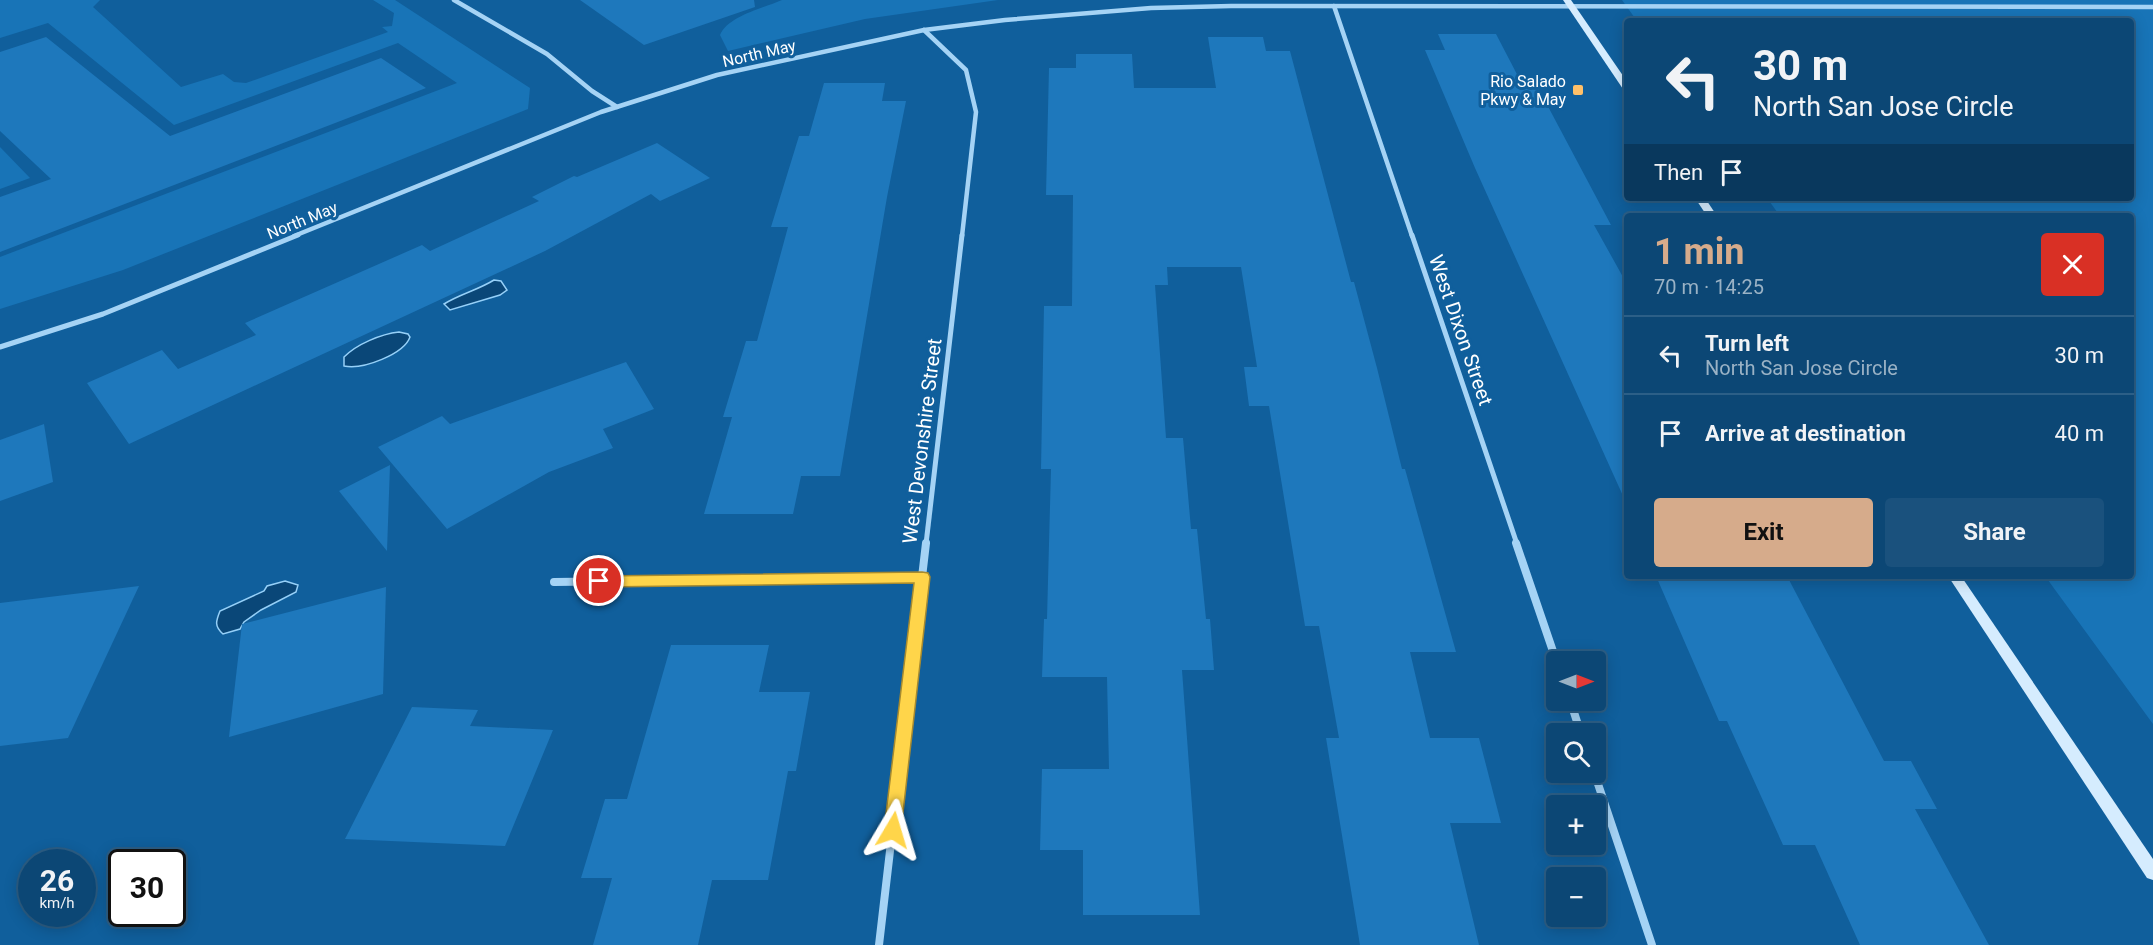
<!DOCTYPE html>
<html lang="en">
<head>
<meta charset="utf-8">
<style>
	:root { --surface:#0c4775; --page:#1a517d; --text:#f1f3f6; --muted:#9ab2c5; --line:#2c5f87; --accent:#d6ab8b }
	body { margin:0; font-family:Roboto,sans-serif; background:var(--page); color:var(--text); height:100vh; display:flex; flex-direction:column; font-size:22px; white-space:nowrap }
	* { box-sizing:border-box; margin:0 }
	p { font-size:20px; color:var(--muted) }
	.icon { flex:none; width:33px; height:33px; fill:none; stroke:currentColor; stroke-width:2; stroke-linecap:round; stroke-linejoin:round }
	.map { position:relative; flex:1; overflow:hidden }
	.side { position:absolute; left:1624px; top:213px; width:510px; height:366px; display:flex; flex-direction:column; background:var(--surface); border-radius:6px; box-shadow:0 3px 15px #0003,0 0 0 2px var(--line) }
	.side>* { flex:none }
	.banner { position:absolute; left:1624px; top:18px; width:510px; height:183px; border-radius:6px; box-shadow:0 3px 15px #0003,0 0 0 2px var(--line); background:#0c4775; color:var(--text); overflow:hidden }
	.needle { width:39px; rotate:90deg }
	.fabs { position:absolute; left:1546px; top:651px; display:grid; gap:12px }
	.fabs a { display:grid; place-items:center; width:60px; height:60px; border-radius:6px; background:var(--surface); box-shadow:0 3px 15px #0003,0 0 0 2px var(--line); font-size:30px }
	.speed { position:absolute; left:18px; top:849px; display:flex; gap:12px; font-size:30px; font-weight:700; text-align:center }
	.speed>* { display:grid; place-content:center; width:78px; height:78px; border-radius:50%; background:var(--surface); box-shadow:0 3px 15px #0003,0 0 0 2px var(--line); line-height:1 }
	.speed small { font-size:15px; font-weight:400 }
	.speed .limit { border:3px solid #111; border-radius:9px; background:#fff; color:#111 }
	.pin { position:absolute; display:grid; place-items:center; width:51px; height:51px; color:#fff; margin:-26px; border:3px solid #fff; border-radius:50%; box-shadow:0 2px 6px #0007 }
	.me { position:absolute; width:66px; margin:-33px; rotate:7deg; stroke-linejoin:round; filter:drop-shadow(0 0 4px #0008) }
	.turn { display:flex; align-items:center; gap:21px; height:126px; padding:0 30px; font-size:27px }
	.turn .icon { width:78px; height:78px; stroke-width:2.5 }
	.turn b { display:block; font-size:42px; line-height:51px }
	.then { display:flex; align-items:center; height:57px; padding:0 30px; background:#0003; gap:12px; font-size:22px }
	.round { display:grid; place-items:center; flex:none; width:63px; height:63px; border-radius:6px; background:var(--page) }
	.headline { display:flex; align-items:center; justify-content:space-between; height:102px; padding:0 30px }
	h1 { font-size:36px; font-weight:700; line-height:45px; color:var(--accent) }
	.primary-button { display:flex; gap:12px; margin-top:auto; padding:12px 30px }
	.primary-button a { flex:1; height:69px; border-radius:6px; background:var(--accent); color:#111; font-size:24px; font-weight:700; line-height:69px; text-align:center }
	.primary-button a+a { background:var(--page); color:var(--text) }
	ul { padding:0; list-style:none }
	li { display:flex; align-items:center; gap:18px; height:78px; padding:0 30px; border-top:2px solid var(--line) }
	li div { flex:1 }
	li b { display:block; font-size:22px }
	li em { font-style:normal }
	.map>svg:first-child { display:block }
	.green { fill:#1874b7 }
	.water { fill:#0a4778; stroke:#96d0f8; stroke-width:1.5 }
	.building { fill:#1e78bc }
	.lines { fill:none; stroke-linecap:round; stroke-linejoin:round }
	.minor-far2 { stroke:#a5d3f5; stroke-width:4.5 }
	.minor-far1 { stroke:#a5d3f5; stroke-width:5 }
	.minor { stroke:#a5d3f5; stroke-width:8 }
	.secondary { fill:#d5ecfe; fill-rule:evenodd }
	.route { fill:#ffd54a; stroke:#a68a30; stroke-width:1.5 }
	.poi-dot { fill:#ffc069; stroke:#105f9c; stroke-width:2 }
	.labels { text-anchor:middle; stroke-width:6; stroke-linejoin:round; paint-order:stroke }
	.far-street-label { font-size:16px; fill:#fff; stroke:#105f9c }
	.far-poi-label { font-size:16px; fill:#fff; stroke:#105f9c; text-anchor:end }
	.street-label { font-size:20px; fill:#fff; stroke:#105f9c }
</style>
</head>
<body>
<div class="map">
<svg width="2153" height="945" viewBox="0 0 2153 945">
	<rect width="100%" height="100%" fill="#105f9c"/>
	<!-- green -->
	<g class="green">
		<polygon points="0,0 100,0 93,7 181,87 223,74 234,82 246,83 388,32 382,27 392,26 394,13 373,0 395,0 530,88 528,109 123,270 0,309 0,257 457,83 398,43 174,125 48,23 0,38"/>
		<path d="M782,0H998L865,19L728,51L720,35C728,16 764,8 782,0Z"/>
		<polygon points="1622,0 2153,0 2153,724 2045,576 2132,576 2132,216 1780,216 1767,198 2132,198 2132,21 1637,21"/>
		<polygon points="0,147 30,178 0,189"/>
	</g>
	<!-- water -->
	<g class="water">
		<path d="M494,280L501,281L507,290L500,295L450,310L444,304C460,294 478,290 494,280Z"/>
		<path d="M399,332L408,334L410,337C404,354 363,370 344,366V357C357,344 381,334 399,332Z"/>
		<path d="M285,581L298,585L296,592L261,610L244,622L240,629L223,634C214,626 216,621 220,611L264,591L267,586Z"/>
	</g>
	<!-- building -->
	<g class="building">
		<polygon points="580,0 754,0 755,7 644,45"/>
		<polygon points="1438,34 1496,34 1521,82 1535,82 1611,225 1594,225 1628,286 1628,507 1475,168 1425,50 1445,50"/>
		<polygon points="46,37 170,136 381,58 426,88 0,252 0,197 51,179 0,131 0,52"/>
		<polygon points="1208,37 1263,37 1266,51 1290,51 1351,282 1354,282 1377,368 1402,469 1405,469 1456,652 1410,652 1430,738 1479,738 1501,823 1450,823 1479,945 1360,945 1326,738 1339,738 1319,626 1305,626 1269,406 1249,406 1244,367 1257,367 1241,267 1167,267 1168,285 1155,285 1166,438 1183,438 1191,529 1197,529 1206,619 1210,619 1214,670 1182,670 1200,915 1083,915 1083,850 1040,850 1042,769 1109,769 1107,677 1042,677 1044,619 1047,619 1051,469 1041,469 1044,306 1072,306 1073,195 1046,195 1049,68 1076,68 1076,54 1132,54 1134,88 1216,88"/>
		<polygon points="824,83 885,83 882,101 906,101 887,197 840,476 801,476 793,514 704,514 732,417 723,417 746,341 757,341 788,227 771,227 799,136 809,136"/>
		<polygon points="657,143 710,178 660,201 651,194 545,251 129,444 87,383 162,350 178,369 256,335 245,323 422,245 430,251 539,201 532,197 574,176 577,177"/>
		<polygon points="626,362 654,409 603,429 613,448 549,472 447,529 378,447 442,416 450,424"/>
		<polygon points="44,424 53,482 0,501 0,440"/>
		<polygon points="390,465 387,551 339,491"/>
		<polygon points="1656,576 1787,576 1884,761 1911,761 1937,809 1915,809 1989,945 1860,945 1815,845 1783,845 1727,721 1719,721"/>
		<polygon points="139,586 68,738 0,746 0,603"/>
		<polygon points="386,587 383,694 229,737 242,624"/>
		<polygon points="671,645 769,645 759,692 810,692 796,771 788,771 768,880 712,880 698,945 593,945 612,878 581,878 605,799 627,799"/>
		<polygon points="412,707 478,710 470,726 553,730 505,846 345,839"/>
	</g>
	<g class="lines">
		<!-- minor-far2 -->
		<g class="minor-far2">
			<polyline points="454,0 547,54 592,91 617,107"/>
			<polyline points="1334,6 1412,236"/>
			<polyline points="924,30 966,70 976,112 962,236"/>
			<polyline points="294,236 601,112 717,75 924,30 1005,20 1151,8 1231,6 2153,7"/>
		</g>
		<!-- minor-far1 -->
		<g class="minor-far1">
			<polyline points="1412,235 1517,544"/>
			<polyline points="0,347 103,314 298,235"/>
			<polyline points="926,544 962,235"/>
		</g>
		<!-- minor -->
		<g class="minor">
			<polyline points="1516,543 1557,663"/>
			<polyline points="554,582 923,577"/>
			<polyline points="1570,700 1581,734"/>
			<polyline points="1594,772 1652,945"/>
			<polyline points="879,945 926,543"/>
		</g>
		<!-- secondary -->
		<g class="secondary">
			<polygon points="1563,0 1571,0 1628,83 1628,92 1625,92"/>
			<polygon points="1695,198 1705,198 1717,216 1707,216"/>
			<polygon points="1948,576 1961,576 2153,859 2153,880 2147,878"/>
		</g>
	</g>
	<!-- route -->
	<polygon class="route" points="922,572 928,573 930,577 901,830 899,836 893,838 886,836 884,830 914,583 599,587 594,585 591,581 594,577 599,576"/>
	<!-- markers -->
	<rect class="poi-dot" x="1572" y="84" width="12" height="12" rx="3"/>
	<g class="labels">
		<!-- far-street labels -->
		<g class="far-street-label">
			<text transform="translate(759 53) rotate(-13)" y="6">North May</text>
			<text transform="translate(302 220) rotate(-22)" y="6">North May</text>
		</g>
		<!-- far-poi labels -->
		<g class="far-poi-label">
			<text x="1566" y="87">Rio Salado<tspan x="1566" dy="18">Pkwy &amp; May</tspan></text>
		</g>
		<!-- street labels -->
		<g class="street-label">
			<text transform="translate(1461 330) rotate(71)" y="7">West Dixon Street</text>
			<text transform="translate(922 441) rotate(-83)" y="7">West Devonshire Street</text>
		</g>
	</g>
</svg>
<div class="fabs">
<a><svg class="needle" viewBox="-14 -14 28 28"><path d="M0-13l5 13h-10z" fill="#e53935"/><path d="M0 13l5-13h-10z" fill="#9ab2c5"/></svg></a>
<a><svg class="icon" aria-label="search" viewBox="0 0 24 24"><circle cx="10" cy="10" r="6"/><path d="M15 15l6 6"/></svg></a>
<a>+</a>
<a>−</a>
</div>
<div class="speed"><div>26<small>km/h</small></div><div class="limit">30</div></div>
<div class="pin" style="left:599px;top:581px;background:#d93025"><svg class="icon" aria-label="arrive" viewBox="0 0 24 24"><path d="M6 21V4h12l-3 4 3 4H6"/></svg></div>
<svg class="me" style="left:893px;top:830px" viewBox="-20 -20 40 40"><path d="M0-17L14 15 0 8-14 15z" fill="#ffd54a" stroke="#fff" stroke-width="4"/></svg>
<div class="banner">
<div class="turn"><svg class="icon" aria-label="left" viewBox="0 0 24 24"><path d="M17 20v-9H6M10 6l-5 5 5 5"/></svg><div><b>30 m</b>North San Jose Circle</div></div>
<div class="then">Then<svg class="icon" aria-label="arrive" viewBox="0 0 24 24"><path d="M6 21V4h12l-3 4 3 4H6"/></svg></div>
</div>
<section class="side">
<div class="headline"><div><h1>1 min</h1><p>70 m · 14:25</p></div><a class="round" style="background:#d93025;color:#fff"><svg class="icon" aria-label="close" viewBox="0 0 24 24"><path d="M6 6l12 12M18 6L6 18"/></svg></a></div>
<ul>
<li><svg class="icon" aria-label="left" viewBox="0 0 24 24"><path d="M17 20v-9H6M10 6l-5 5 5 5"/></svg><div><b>Turn left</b><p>North San Jose Circle</p></div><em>30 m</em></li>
<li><svg class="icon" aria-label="arrive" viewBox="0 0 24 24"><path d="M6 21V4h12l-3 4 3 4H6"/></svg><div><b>Arrive at destination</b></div><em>40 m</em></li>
</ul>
<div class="primary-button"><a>Exit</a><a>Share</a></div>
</section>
</div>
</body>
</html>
